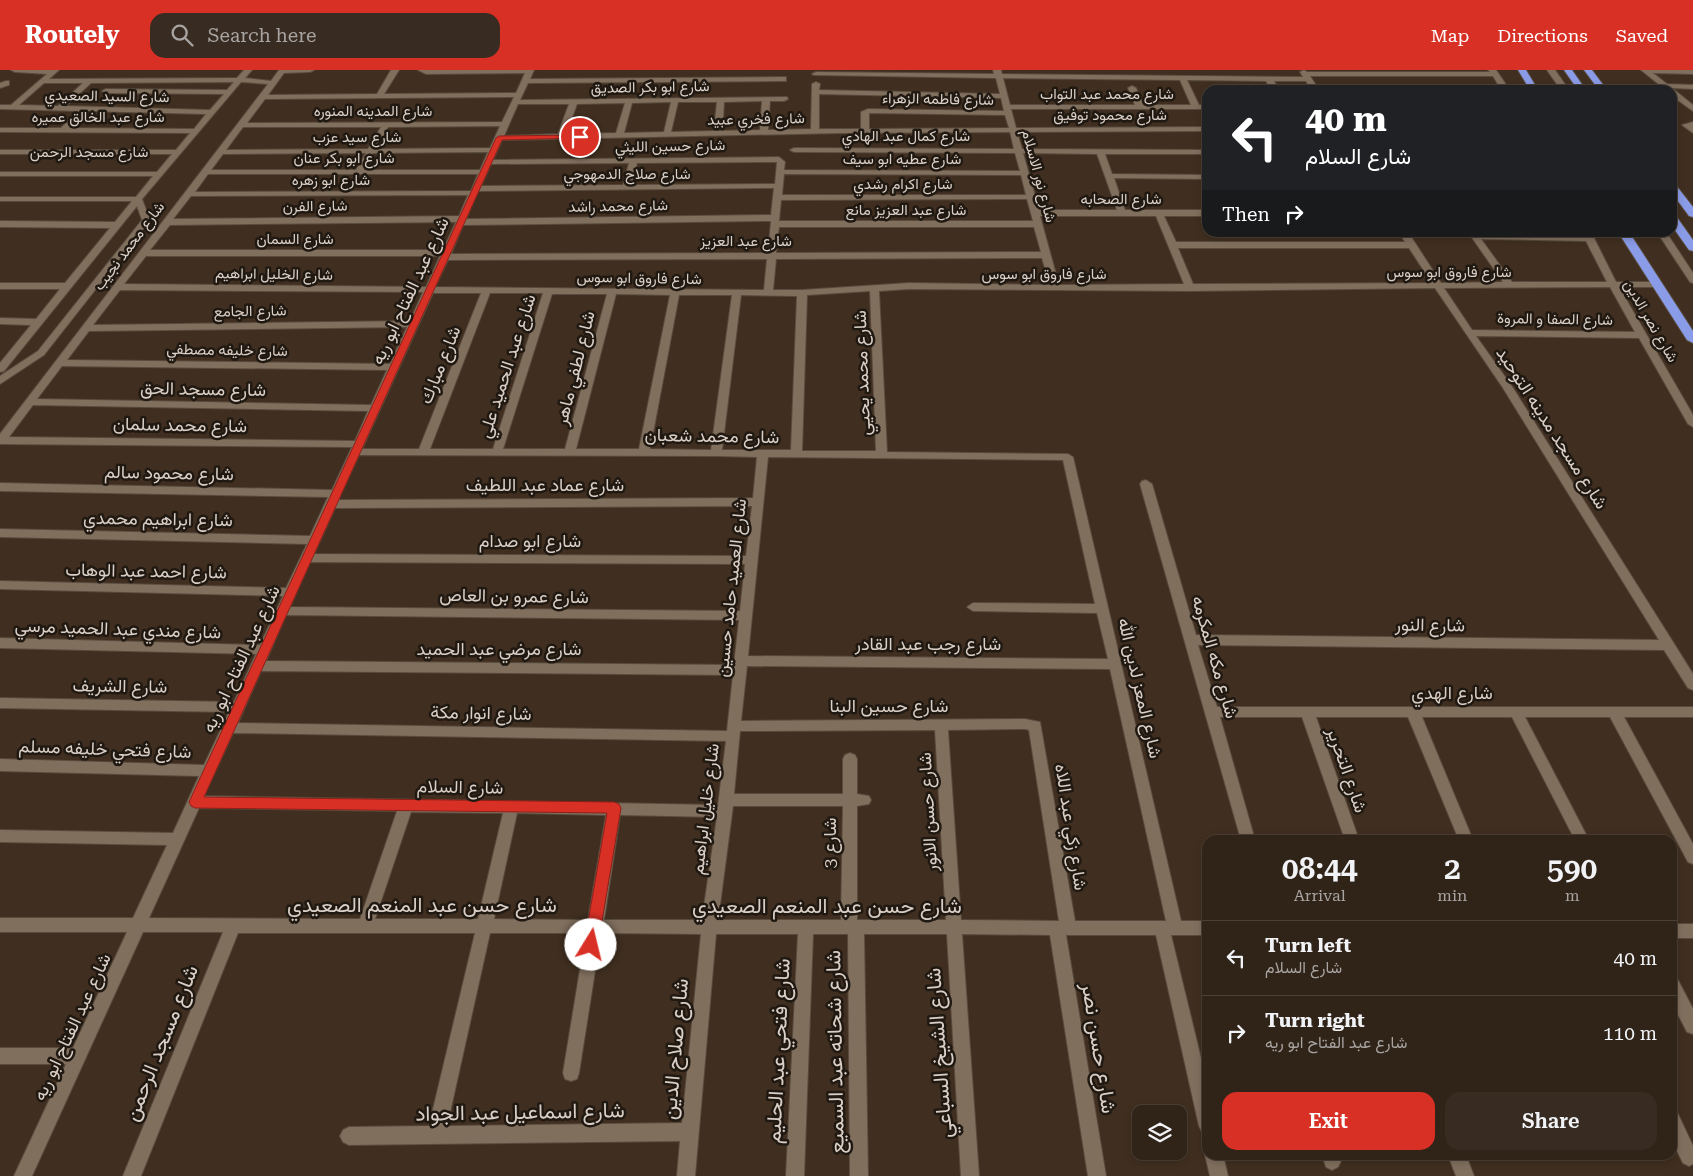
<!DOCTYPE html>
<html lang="en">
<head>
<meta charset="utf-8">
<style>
	:root { --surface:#302318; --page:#382b21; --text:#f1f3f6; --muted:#a8a4a2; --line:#4b4037; --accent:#d93025 }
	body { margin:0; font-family:"Roboto Serif",Vazirmatn,serif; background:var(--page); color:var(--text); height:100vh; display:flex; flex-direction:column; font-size:19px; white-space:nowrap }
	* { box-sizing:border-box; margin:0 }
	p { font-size:16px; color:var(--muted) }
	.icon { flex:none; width:28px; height:28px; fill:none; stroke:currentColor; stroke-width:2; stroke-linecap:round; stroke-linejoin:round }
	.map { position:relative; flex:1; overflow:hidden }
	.panel { position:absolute; left:1202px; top:765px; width:475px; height:325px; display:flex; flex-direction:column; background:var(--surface); border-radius:15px; box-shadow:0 2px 8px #0003,0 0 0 1px var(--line) }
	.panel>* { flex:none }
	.top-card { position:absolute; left:1202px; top:15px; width:475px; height:152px; border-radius:15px; box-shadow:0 2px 8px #0003,0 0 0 1px var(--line); background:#202124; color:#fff; overflow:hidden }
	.fabs { position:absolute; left:1132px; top:1035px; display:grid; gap:10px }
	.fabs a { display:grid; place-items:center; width:55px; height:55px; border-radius:10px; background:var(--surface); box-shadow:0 2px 8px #0003,0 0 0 1px var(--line); font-size:25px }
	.pin { position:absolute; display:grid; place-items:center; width:42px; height:42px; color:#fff; margin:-21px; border:2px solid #fff; border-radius:50%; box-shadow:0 1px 5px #0007 }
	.me { position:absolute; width:55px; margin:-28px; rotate:9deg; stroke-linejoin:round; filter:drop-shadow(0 0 4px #0008) }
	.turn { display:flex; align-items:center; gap:18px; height:105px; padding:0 20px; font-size:22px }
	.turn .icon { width:65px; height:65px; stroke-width:2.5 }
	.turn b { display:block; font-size:35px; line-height:42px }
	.then { display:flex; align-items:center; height:48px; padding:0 20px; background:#0003; gap:10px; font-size:19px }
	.eta { display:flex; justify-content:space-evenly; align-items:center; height:85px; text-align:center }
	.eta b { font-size:30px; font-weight:600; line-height:35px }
	.button { display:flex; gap:10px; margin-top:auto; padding:10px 20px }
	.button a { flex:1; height:58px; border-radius:15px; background:var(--accent); color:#fff; font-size:20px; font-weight:600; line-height:58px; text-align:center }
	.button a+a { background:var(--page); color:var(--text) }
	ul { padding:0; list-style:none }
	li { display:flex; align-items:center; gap:15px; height:75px; padding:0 20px; border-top:1px solid var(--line) }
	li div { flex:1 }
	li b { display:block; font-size:19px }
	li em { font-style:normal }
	header { display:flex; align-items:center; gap:30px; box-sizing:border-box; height:70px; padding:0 25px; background:var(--accent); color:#fff }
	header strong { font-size:24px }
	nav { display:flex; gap:28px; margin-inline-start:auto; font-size:18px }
	.search { width:350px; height:45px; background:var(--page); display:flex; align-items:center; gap:12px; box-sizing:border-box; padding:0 18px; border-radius:15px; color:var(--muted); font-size:19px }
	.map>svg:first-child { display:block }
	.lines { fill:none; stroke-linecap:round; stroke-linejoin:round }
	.lane-casing { stroke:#584b3d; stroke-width:2 }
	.street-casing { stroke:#584b3d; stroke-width:2 }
	.highway-casing { stroke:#584b3d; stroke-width:2 }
	.lane { fill:#816f5e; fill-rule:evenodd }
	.street { fill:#816f5e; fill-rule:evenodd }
	.highway { fill:#8a9be7; fill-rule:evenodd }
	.route { fill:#d93025; stroke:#8d1f18 }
	.labels { text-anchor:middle; stroke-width:5; stroke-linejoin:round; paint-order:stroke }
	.far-street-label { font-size:15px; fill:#dacfc6; stroke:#201912 }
	.street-label { font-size:18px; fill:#dacfc6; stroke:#201912 }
	.near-street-label { font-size:21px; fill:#dacfc6; stroke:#201912 }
</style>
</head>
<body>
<header>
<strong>Routely</strong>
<div class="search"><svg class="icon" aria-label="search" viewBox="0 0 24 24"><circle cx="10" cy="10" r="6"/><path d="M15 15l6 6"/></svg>Search here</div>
<nav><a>Map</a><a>Directions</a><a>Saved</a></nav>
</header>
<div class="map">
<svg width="1693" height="1106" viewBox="0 0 1693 1106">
	<rect width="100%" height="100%" fill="#402f20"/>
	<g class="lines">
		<!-- lane casing -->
		<g class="lane-casing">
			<g id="lane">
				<polygon points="1547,0 1555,0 1569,20 1561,20"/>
				<polygon points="1693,52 1693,63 1682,55"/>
				<polygon points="1657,162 1666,162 1693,203 1693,213 1690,212"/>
			</g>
		</g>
		<!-- street casing -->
		<g class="street-casing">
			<g id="street">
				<path d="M11,0H59L49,9L237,8L244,0H252L245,8L271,11L279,0H314L310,2L284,3L268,25L377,24L391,0H399L384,24L516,23L525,3L426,4L418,0H534L530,9L786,7V11H783L528,13L520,30L787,27L788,29L784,31H770L768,60L811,59L812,14L816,12L820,14L819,20L1000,24L996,8L814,5L812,4L816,2L994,4L993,0H1001L1002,4L1303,7L1300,2L1304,0L1307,2H1490L1488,0H1496L1507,16V20H1499V16L1493,6H1310L1319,20H1311L1306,11H1274L1279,20H1271L1266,11L1187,10L1199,35H1208V39H1011L1016,58L1208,57V61L1017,62L1022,79L1208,80V84H1105L1112,104L1208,105V109L1114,108L1125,140H1208V146H1164L1176,172H1405L1399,162H1408L1441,213L1503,212L1468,162L1583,165L1582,162H1591L1616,212H1660V216L1657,217H1619L1693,345V357L1688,354L1639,268L1476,266L1513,318L1673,572L1693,604V620L1688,618L1664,580L1198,575L1217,637H1693V647H1624L1693,774V794L1688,792L1610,647H1525L1589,770H1575L1512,647H1422L1473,770H1459L1408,647H1316L1359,770H1345L1302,647H1220L1255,770H1241L1140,414L1142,411L1146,410L1152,414L1196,565L1659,570L1503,318L1435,218L1190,221L909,219L879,221L887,382L1068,384L1073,387L1181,851H1208V865H1171L1208,1017V1065L1202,1062L1199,1056L1156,865H1066L1106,1106H1088L1050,865L962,864L979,1106H961L947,864H864L868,1106H850L848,864H813L804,1106H786L798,864H716L695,1106H677L680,1071L349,1075L343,1072L340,1066L343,1060L349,1057L429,1056L475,863H238L141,1106H123L223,862H143L32,1106H14L66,994H0V978H73L127,862H0V848H133L167,775L0,772V760L173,763L199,706L0,701V689L204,695L229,642L0,638V628L234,632L256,584L0,578V568L260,575L283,526L0,519V511L286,518L307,474L0,467V459L310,466L328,427L0,421V413L332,420L352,377L0,374V364L268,14L241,12L142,129L150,150L44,285L0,314V306L38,281L142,150L137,136L4,301L0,302V293L31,255L0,254V248L36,249L60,219H0V213H65L110,158L0,157V151L115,152L132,131H0V127H136L153,106H0V102H157L172,84H0V80H176L190,63L0,62V58H61L78,41L0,39V35H11L47,4L15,2ZM1003,8L1180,10L1191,35H1143L1136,18L1132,16L1128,18L1135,35H1010ZM234,12L227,20L106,19L102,21L106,23L224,24L210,40L66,36L91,13ZM44,13H83L58,36L19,35ZM819,24L1001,28L1004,41L868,39L861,42V59H819ZM514,27L502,52L247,53L265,29ZM762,31L760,60L671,62L678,32H717L715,50L719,52L723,50L724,32ZM671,32L664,62L624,63L632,33ZM625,33L616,63L566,64L577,34ZM518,34H569L558,64L504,66ZM86,41L206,44L194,59L69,58ZM869,43L1005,45L1009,58L869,59ZM500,56L490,78L376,79L388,57ZM243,57H381L368,79L226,80ZM1010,62L1014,79L794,78L790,80L794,82L1015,83L1020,101L784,100L785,92L779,87L493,90L502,70L842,63ZM488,82L480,100H364L373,83ZM366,83L356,100H211L223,84ZM1023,83L1097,84L1117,140H1039ZM777,92L775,114L632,115L637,93ZM629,93L623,115L481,116L491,94ZM208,104H478L471,121L195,122ZM784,104L1021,105L1026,125H782ZM774,118L771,145L466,149L478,121ZM468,125L459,146L173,149L191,126ZM1027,129L1033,151H779L781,130ZM1040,146H1156L1184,214L1059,215ZM771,151L768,183L451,184L463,155ZM456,152L443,180H150L170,155ZM779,157H1034L1041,182L776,183ZM1481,169L1586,171L1607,212H1512ZM1178,178H1409L1432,213L1193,214ZM146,186H440L426,217L124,214ZM1042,188L1050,215L909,213L802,220H773L776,189ZM767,189L764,220L435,217L448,190ZM1610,217L1635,262L1472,260L1444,218ZM120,220L423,222L410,251L93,255ZM870,221L876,381H802L807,225ZM433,223H481L419,379H362ZM490,223H543L493,379H430ZM552,224H607L565,379H503ZM616,224L670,225L639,379H576ZM679,225H732L711,380L650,379ZM741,225L797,226L791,380H722ZM407,257L390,294L67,290L89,261ZM62,296L387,300L371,335L37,329ZM33,335L368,341L355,371L9,367ZM359,385L716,386L757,387L753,428L338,430ZM768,387L1063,390L1095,534L973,533L967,537L973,541L1097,543L1108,589L748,586ZM752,436L746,486L314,484L335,438ZM310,492L745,494L740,541L290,537ZM286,545L739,550L734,595L266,591ZM747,596L1110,599L1166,851H1075L1040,652L1025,649L741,651ZM261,601L733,605L727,661L238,653ZM1025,659L1029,660L1059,851L961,850L948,660ZM935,660L946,850H857V736L869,734L871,730L869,726L857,724V689L855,685L850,683L845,685L843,689V724H734L740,661ZM233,663L726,671L718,735L204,726ZM733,736H843L841,850H718ZM199,738L397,741L360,849L149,848ZM411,742L503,743L478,849H375ZM517,743L606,745L588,850L494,849ZM620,745L717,747L702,850H604ZM490,863H586L563,1003L565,1009L571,1011L577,1009L579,1003L601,863L701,864L682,1053L447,1056Z"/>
				<polygon points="1641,0 1693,0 1693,4 1653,3 1667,14 1693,15 1693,19 1672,18 1693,35 1693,41 1672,26 1672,20 1666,20"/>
				<polygon points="6,11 9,11 9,15 0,18 0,13"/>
				<rect x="1672" y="854" width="21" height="14"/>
				<polygon points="1672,908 1678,910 1693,939 1693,964 1687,962 1672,933"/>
				<polygon points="1672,1041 1678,1044 1693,1076 1693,1094 1689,1096 1683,1093 1672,1071"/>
				<polygon points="1208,1079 1208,1085 1223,1085 1228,1106 1210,1106 1205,1085"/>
				<polygon points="1322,1085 1340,1085 1341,1091 1338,1097 1332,1100 1326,1097"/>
				<polygon points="1448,1085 1466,1085 1474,1106 1456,1106"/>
			</g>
		</g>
		<!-- highway casing -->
		<g class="highway-casing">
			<g id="highway">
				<polygon points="1518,0 1526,0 1538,20 1530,20"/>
				<polygon points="1564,0 1572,0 1586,20 1578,20"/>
				<polygon points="1584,0 1592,0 1607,20 1599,20"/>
				<polygon points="1672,113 1675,114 1693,137 1693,147 1689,146 1672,123"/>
				<polygon points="1672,145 1676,146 1693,170 1693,181 1689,180 1672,156"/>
				<polygon points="1618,162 1629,162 1693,261 1693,273 1687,270"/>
			</g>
		</g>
		<!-- lane -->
		<use href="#lane" class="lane"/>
		<!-- street -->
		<use href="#street" class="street"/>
		<!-- highway -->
		<use href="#highway" class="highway"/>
	</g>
	<!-- route -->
	<polygon class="route" points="580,65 582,65 582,68 502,70 204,727 614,732 619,734 621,738 598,875 596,880 591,882 586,880 584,875 607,743 195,738 191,736 189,732 496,68 499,66"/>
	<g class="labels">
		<!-- far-street labels -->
		<g class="far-street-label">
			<text transform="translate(650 17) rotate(-1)" y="5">شارع ابو بكر الصديق</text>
			<text x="1107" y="29">شارع محمد عبد التواب</text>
			<text transform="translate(107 26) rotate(1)" y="5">شارع السيد الصعيدي</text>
			<text transform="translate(938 29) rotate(1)" y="5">شارع فاطمه الزهراء</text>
			<text x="373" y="46">شارع المدينه المنوره</text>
			<text x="1110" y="50">شارع محمود توفيق</text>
			<text x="98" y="52">شارع عبد الخالق عميره</text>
			<text transform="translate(756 49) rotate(-1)" y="5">شارع فخري عبيد</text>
			<text x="906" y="71">شارع كمال عبد الهادي</text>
			<text x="357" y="72">شارع سيد عزب</text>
			<text transform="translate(670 76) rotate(-1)" y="5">شارع حسين الليثي</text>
			<text x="89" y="87">شارع مسجد الرحمن</text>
			<text x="344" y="93">شارع ابو بكر عنان</text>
			<text x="902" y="94">شارع عطيه ابو سيف</text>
			<text x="627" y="109">شارع صلاح الدمهوجي</text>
			<text transform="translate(1039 106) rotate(75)" y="5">شارع نور الاسلام</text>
			<text x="331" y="115">شارع ابو زهره</text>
			<text x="903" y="119">شارع اكرام رشدي</text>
			<text x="1121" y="134">شارع الصحابه</text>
			<text transform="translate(315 136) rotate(-1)" y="5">شارع الفرن</text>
			<text transform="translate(618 136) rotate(-1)" y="5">شارع محمد راشد</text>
			<text x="906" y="145">شارع عبد العزيز مانع</text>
			<text x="295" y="174">شارع السمان</text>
			<text x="746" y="176">شارع عبد العزيز</text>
			<text transform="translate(129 176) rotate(-53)" y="5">شارع محمد نجيب</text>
			<text x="1449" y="207">شارع فاروق ابو سوس</text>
			<text transform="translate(274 204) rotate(1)" y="5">شارع الخليل ابراهيم</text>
			<text x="1044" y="209">شارع فاروق ابو سوس</text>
			<text transform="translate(639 208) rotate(1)" y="5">شارع فاروق ابو سوس</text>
			<text transform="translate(250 241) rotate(-1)" y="5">شارع الجامع</text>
			<text transform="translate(1555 249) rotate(1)" y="5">شارع الصفا و المروة</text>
			<text transform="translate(1651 251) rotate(60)" y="5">شارع نصر الدين</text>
			<text transform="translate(227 280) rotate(1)" y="5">شارع خليفه مصطفي</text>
		</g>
		<!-- street labels -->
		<g class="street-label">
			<text transform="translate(410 221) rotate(-65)" y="6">شارع عبد الفتاح ابو ريه</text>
			<text transform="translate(440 295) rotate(-68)" y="6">شارع مبارك</text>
			<text transform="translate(507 296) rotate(-72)" y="6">شارع عبد الحميد علي</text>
			<text transform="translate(575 298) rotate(-76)" y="6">شارع لطفي ماهر</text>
			<text transform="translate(862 303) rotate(-92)" y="6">شارع محمد يحيي</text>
			<text transform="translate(203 319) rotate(1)" y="6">شارع مسجد الحق</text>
			<text transform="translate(180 355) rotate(1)" y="6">شارع محمد سلمان</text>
			<text transform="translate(1552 358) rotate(57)" y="6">شارع مسجد مدينه التوحيد</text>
			<text transform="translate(712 366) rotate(1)" y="6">شارع محمد شعبان</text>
			<text transform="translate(169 403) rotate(1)" y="6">شارع محمود سالم</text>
			<text x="545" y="421">شارع عماد عبد اللطيف</text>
			<text transform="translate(158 449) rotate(1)" y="6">شارع ابراهيم محمدي</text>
			<text x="530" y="477">شارع ابو صدام</text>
			<text transform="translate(146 501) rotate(1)" y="6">شارع احمد عبد الوهاب</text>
			<text transform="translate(731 518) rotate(-84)" y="6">شارع العميد حامد حسين</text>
			<text transform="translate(514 526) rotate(1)" y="6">شارع عمرو بن العاص</text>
			<text transform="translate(1430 555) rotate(1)" y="6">شارع النور</text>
			<text transform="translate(118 559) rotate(2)" y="6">شارع مندي عبد الحميد مرسي</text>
			<text x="928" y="580">شارع رجب عبد القادر</text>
			<text x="499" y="585">شارع مرضي عبد الحميد</text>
			<text transform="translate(1215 587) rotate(74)" y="6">شارع مكه المكرمه</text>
			<text transform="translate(241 589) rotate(-65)" y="6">شارع عبد الفتاح ابو ريه</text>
			<text transform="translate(120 616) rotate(1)" y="6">شارع الشريف</text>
			<text transform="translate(1140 618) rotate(77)" y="6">شارع المعز لدين الله</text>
			<text x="1452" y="629">شارع الهدي</text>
			<text x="889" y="642">شارع حسين البنا</text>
			<text transform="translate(481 643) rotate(1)" y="6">شارع انوار مكة</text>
			<text transform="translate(105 679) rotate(2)" y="6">شارع فتحي خليفه مسلم</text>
			<text transform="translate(1347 700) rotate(71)" y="6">شارع التحرير</text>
			<text transform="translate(460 717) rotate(1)" y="6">شارع السلام</text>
			<text transform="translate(705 739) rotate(-83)" y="6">شارع خليل ابراهيم</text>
			<text transform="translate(928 742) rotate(-93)" y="6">شارع حسن الانور</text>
			<text transform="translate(1071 757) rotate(81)" y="6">شارع زكي عبد اللاه</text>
			<text transform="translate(830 773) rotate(-90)" y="6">شارع 3</text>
			<text transform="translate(72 957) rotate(-65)" y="6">شارع عبد الفتاح ابو ريه</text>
		</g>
		<!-- near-street labels -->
		<g class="near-street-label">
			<text x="422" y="842">شارع حسن عبد المنعم الصعيدي</text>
			<text x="827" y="843">شارع حسن عبد المنعم الصعيدي</text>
			<text transform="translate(161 973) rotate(-68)" y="7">شارع مسجد الرحمن</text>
			<text transform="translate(1099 978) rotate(81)" y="7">شارع حسن نصر</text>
			<text transform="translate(675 979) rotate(-85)" y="7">شارع صلاح الدين</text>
			<text transform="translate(778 981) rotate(-87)" y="7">شارع فتحي عبد الحليم</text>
			<text transform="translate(835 982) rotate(-91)" y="7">شارع شحاته عبد السميع</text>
			<text transform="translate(939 983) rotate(-94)" y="7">شارع الشيخ السباعي</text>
			<text transform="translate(520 1042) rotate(-1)" y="7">شارع اسماعيل عبد الجواد</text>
		</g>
	</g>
</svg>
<div class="fabs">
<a><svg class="icon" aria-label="layers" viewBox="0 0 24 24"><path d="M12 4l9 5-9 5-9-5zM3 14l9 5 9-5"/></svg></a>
</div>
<div class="pin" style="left:580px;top:67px;background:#d93025"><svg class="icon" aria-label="arrive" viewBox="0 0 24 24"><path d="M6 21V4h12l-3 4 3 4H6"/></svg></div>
<svg class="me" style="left:591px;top:875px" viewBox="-20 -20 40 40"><circle r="19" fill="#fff"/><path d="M0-13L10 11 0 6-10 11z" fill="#d93025"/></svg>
<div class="top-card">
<div class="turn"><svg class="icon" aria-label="left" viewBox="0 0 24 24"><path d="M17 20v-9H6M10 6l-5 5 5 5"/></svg><div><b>40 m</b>شارع السلام</div></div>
<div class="then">Then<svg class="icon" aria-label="right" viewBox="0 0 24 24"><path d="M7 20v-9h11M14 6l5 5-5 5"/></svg></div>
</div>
<section class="panel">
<div class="eta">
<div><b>08:44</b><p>Arrival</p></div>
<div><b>2</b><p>min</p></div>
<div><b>590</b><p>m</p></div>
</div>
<ul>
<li><svg class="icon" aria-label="left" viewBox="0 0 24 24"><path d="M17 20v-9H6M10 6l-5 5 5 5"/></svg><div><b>Turn left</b><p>شارع السلام</p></div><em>40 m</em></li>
<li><svg class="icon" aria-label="right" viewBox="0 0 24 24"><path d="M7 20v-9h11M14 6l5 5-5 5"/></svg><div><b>Turn right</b><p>شارع عبد الفتاح ابو ريه</p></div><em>110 m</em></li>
</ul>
<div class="button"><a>Exit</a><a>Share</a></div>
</section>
</div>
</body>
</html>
